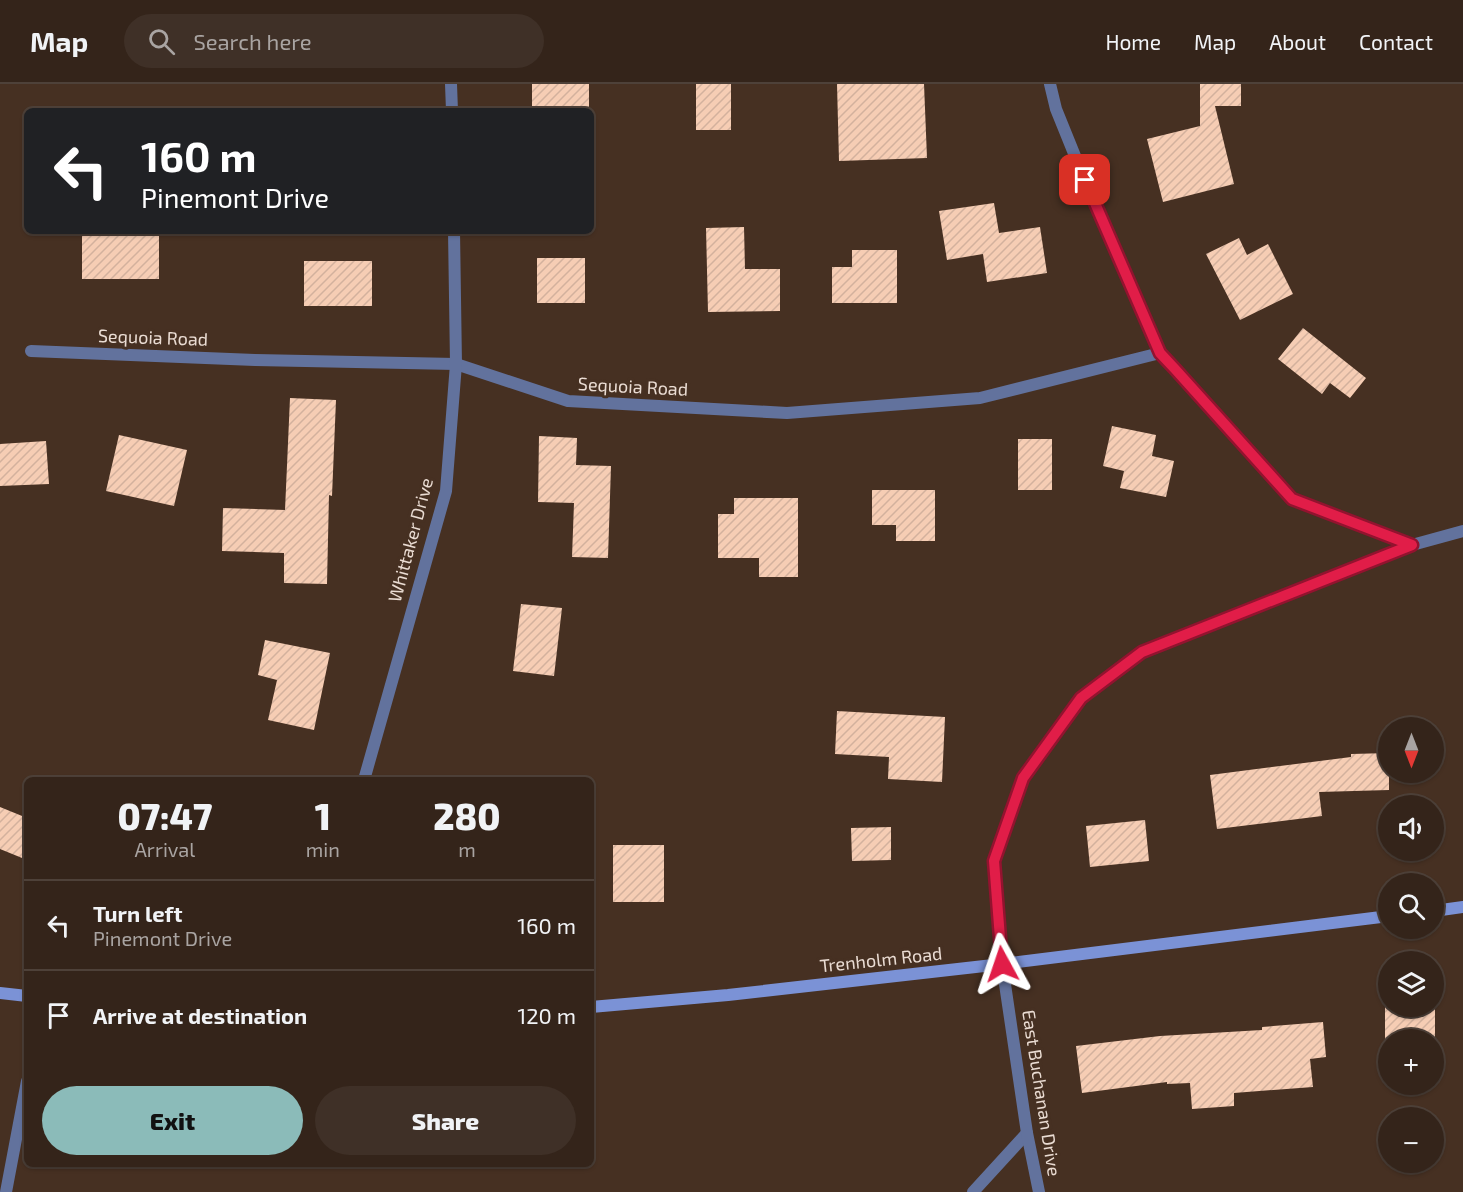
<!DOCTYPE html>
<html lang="en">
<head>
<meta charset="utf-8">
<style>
	:root { --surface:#34241a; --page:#3f3027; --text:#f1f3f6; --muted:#a9a4a2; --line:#4e4139; --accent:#8bbbb9 }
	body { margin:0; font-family:"Exo 2",sans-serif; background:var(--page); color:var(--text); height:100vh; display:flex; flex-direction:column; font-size:22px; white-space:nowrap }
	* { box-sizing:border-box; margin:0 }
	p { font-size:20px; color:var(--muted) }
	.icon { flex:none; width:33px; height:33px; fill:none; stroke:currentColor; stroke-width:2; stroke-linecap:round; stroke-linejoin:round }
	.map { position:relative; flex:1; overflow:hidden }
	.sheet { position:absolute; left:24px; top:693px; width:570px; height:390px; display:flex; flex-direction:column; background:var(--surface); border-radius:9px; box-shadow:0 2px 4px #0004,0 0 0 2px var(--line) }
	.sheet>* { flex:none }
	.guide { position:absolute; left:24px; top:24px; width:570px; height:126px; border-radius:9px; box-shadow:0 2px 4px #0004,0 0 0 2px var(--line); background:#202124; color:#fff; overflow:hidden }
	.needle { width:39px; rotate:180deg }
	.controls { position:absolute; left:1378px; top:633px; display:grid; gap:12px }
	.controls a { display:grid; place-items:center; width:66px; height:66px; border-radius:50%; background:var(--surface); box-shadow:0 2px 4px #0004,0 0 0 2px var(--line); font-size:30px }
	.pin { position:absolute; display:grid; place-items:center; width:51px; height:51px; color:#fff; margin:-26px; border-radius:12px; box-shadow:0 3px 9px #0006 }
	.me { position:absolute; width:66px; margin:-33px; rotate:355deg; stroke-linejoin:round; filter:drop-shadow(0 0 4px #0008) }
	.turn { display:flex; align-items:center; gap:21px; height:126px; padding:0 18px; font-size:27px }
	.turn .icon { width:78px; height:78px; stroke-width:2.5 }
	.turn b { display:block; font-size:42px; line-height:51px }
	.eta { display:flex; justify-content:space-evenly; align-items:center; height:102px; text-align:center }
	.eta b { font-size:36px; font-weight:800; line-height:42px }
	.action { display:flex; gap:12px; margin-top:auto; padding:12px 18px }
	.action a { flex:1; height:69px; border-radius:36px; background:var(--accent); color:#111; font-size:24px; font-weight:800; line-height:69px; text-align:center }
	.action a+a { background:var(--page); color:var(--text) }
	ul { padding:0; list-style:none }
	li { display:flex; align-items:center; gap:18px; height:90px; padding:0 18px; border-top:2px solid var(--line) }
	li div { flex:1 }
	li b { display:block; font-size:22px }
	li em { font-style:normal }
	header { display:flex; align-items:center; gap:36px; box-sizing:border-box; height:84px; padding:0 30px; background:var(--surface); border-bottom:2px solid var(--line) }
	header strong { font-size:28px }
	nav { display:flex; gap:33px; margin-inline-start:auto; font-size:21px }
	.search { width:420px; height:54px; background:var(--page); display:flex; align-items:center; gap:15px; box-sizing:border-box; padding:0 21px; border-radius:33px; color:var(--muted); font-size:22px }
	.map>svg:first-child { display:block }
	.building { fill:url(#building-hatch) }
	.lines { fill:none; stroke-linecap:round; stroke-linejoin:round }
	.minor { stroke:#62729d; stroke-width:12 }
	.secondary { stroke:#7b92d6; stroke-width:12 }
	.route-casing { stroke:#92132f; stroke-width:15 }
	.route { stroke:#e11d48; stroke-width:10 }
	.labels { text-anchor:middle; stroke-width:6; stroke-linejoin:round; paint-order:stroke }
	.street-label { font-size:18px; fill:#eadcd3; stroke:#463022 }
</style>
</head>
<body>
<header>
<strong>Map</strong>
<div class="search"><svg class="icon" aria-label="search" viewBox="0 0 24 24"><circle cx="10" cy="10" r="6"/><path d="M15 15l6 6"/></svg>Search here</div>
<nav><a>Home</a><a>Map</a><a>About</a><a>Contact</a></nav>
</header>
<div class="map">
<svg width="1463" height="1108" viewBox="0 0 1463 1108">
	<defs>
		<pattern id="building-hatch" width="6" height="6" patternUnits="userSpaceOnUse" patternTransform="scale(1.5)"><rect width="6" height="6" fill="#f6cdb4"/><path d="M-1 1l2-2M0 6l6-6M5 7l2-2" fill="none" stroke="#d3b19d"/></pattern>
	</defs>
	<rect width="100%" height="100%" fill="#463022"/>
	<!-- building -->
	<g class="building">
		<rect x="532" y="0" width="57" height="27"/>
		<rect x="696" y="0" width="35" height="46"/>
		<polygon points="837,0 924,0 927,74 839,77"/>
		<polygon points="1200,0 1241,0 1241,22 1215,22 1234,100 1163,118 1147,55 1200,42"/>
		<polygon points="994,119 999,149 1040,143 1047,189 987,198 983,170 947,176 939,127"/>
		<polygon points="744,143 745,185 780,185 780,227 708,228 706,144"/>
		<rect x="82" y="147" width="77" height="48"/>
		<polygon points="1239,154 1247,171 1268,160 1293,210 1240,236 1206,170"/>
		<polygon points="852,166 897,166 897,219 832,219 832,183 852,183"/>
		<rect x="537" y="174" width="48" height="45"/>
		<rect x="304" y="177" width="68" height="45"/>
		<polygon points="1303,244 1366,294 1350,314 1330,299 1322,310 1278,275"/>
		<polygon points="290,314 336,316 332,412 329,411 327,500 284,499 284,469 222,467 223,424 285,426"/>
		<polygon points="1112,342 1156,351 1152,372 1174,377 1166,413 1120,404 1124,387 1103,382"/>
		<polygon points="119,351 187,366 174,422 106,407"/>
		<polygon points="539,352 577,354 576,381 611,382 608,474 572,473 574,419 538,418"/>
		<rect x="1018" y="355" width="34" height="51"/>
		<polygon points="46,357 49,400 0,402 0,360"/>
		<polygon points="872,406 935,406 935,457 896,457 896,441 872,441"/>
		<polygon points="734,414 798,414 798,493 759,493 759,474 718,474 718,430 734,430"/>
		<polygon points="521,520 562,524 554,592 513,587"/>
		<polygon points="265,556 330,569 314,646 268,636 277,596 258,591"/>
		<polygon points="837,627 945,633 942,698 888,695 889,673 835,670"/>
		<polygon points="1389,669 1389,706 1319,708 1322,732 1217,745 1210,691 1351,673 1351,670"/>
		<polygon points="0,723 27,734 27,776 0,765"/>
		<polygon points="1145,736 1149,777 1090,783 1086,742"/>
		<polygon points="891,743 891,776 852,777 851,744"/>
		<rect x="613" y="761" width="51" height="57"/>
		<rect x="1385" y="922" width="50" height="34"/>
		<polygon points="1323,938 1326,973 1310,975 1313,1003 1234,1009 1234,1022 1192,1025 1190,999 1167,1000 1167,998 1082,1009 1076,962 1160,952 1262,946 1262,943"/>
	</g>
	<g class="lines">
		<!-- minor -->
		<g class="minor">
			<polyline points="451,0 452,27"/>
			<polyline points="1050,0 1056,25 1092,114 1160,269 1292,415 1412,461"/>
			<polyline points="31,267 255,276 456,280 568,317 787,329 980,314 1160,269"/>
			<polyline points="364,696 446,407 456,280 454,147"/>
			<polyline points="6,1108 27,997"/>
			<polyline points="973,1108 1027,1049"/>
			<polyline points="1039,1108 1027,1049 1002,880 994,777 1023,694 1081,614 1142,569 1412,461 1463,447"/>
		</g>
		<!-- secondary -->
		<g class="secondary">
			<polyline points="1434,827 1463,823"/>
			<polyline points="0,909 27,912"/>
			<polyline points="591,923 728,911 1002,880 1389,832"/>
		</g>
	</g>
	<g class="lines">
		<!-- route casing -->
		<g class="route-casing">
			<polyline id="route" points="1002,880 994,777 1023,694 1081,614 1142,568 1412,461 1292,415 1175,285 1160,269 1085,96"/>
		</g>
		<!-- route -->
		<use href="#route" class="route"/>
	</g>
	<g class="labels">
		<!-- street labels -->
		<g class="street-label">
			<text transform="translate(153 254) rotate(2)" y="6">Sequoia Road</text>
			<text transform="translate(633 303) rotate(3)" y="6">Sequoia Road</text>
			<text transform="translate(411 456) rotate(-75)" y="6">Whittaker Drive</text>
			<text transform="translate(881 876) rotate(-6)" y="6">Trenholm Road</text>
			<text transform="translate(1041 1009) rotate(81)" y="6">East Buchanan Drive</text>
		</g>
	</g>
</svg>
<div class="controls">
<a><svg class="needle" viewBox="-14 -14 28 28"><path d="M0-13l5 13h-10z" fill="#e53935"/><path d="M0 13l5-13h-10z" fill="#a9a4a2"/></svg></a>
<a><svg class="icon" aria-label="sound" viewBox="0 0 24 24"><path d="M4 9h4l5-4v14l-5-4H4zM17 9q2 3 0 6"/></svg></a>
<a><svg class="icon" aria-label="search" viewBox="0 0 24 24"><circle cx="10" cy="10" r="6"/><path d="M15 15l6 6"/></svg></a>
<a><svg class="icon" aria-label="layers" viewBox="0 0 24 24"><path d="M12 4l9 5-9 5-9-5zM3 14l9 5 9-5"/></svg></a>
<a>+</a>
<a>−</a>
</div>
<div class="pin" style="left:1085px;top:96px;background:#d93025"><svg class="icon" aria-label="arrive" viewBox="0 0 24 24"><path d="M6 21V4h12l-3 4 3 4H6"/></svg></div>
<svg class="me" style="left:1002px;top:880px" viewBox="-20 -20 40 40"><path d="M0-17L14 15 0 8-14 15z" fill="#e11d48" stroke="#fff" stroke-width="4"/></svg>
<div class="guide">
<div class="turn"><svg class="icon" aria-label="left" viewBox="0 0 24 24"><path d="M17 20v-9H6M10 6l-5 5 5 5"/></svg><div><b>160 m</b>Pinemont Drive</div></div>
</div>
<section class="sheet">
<div class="eta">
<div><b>07:47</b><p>Arrival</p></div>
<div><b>1</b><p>min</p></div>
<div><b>280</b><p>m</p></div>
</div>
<ul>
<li><svg class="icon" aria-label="left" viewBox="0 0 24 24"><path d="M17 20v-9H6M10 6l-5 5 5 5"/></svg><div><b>Turn left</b><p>Pinemont Drive</p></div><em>160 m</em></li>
<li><svg class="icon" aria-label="arrive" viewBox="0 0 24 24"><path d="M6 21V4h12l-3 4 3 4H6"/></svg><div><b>Arrive at destination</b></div><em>120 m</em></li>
</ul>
<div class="action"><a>Exit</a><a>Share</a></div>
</section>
</div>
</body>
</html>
